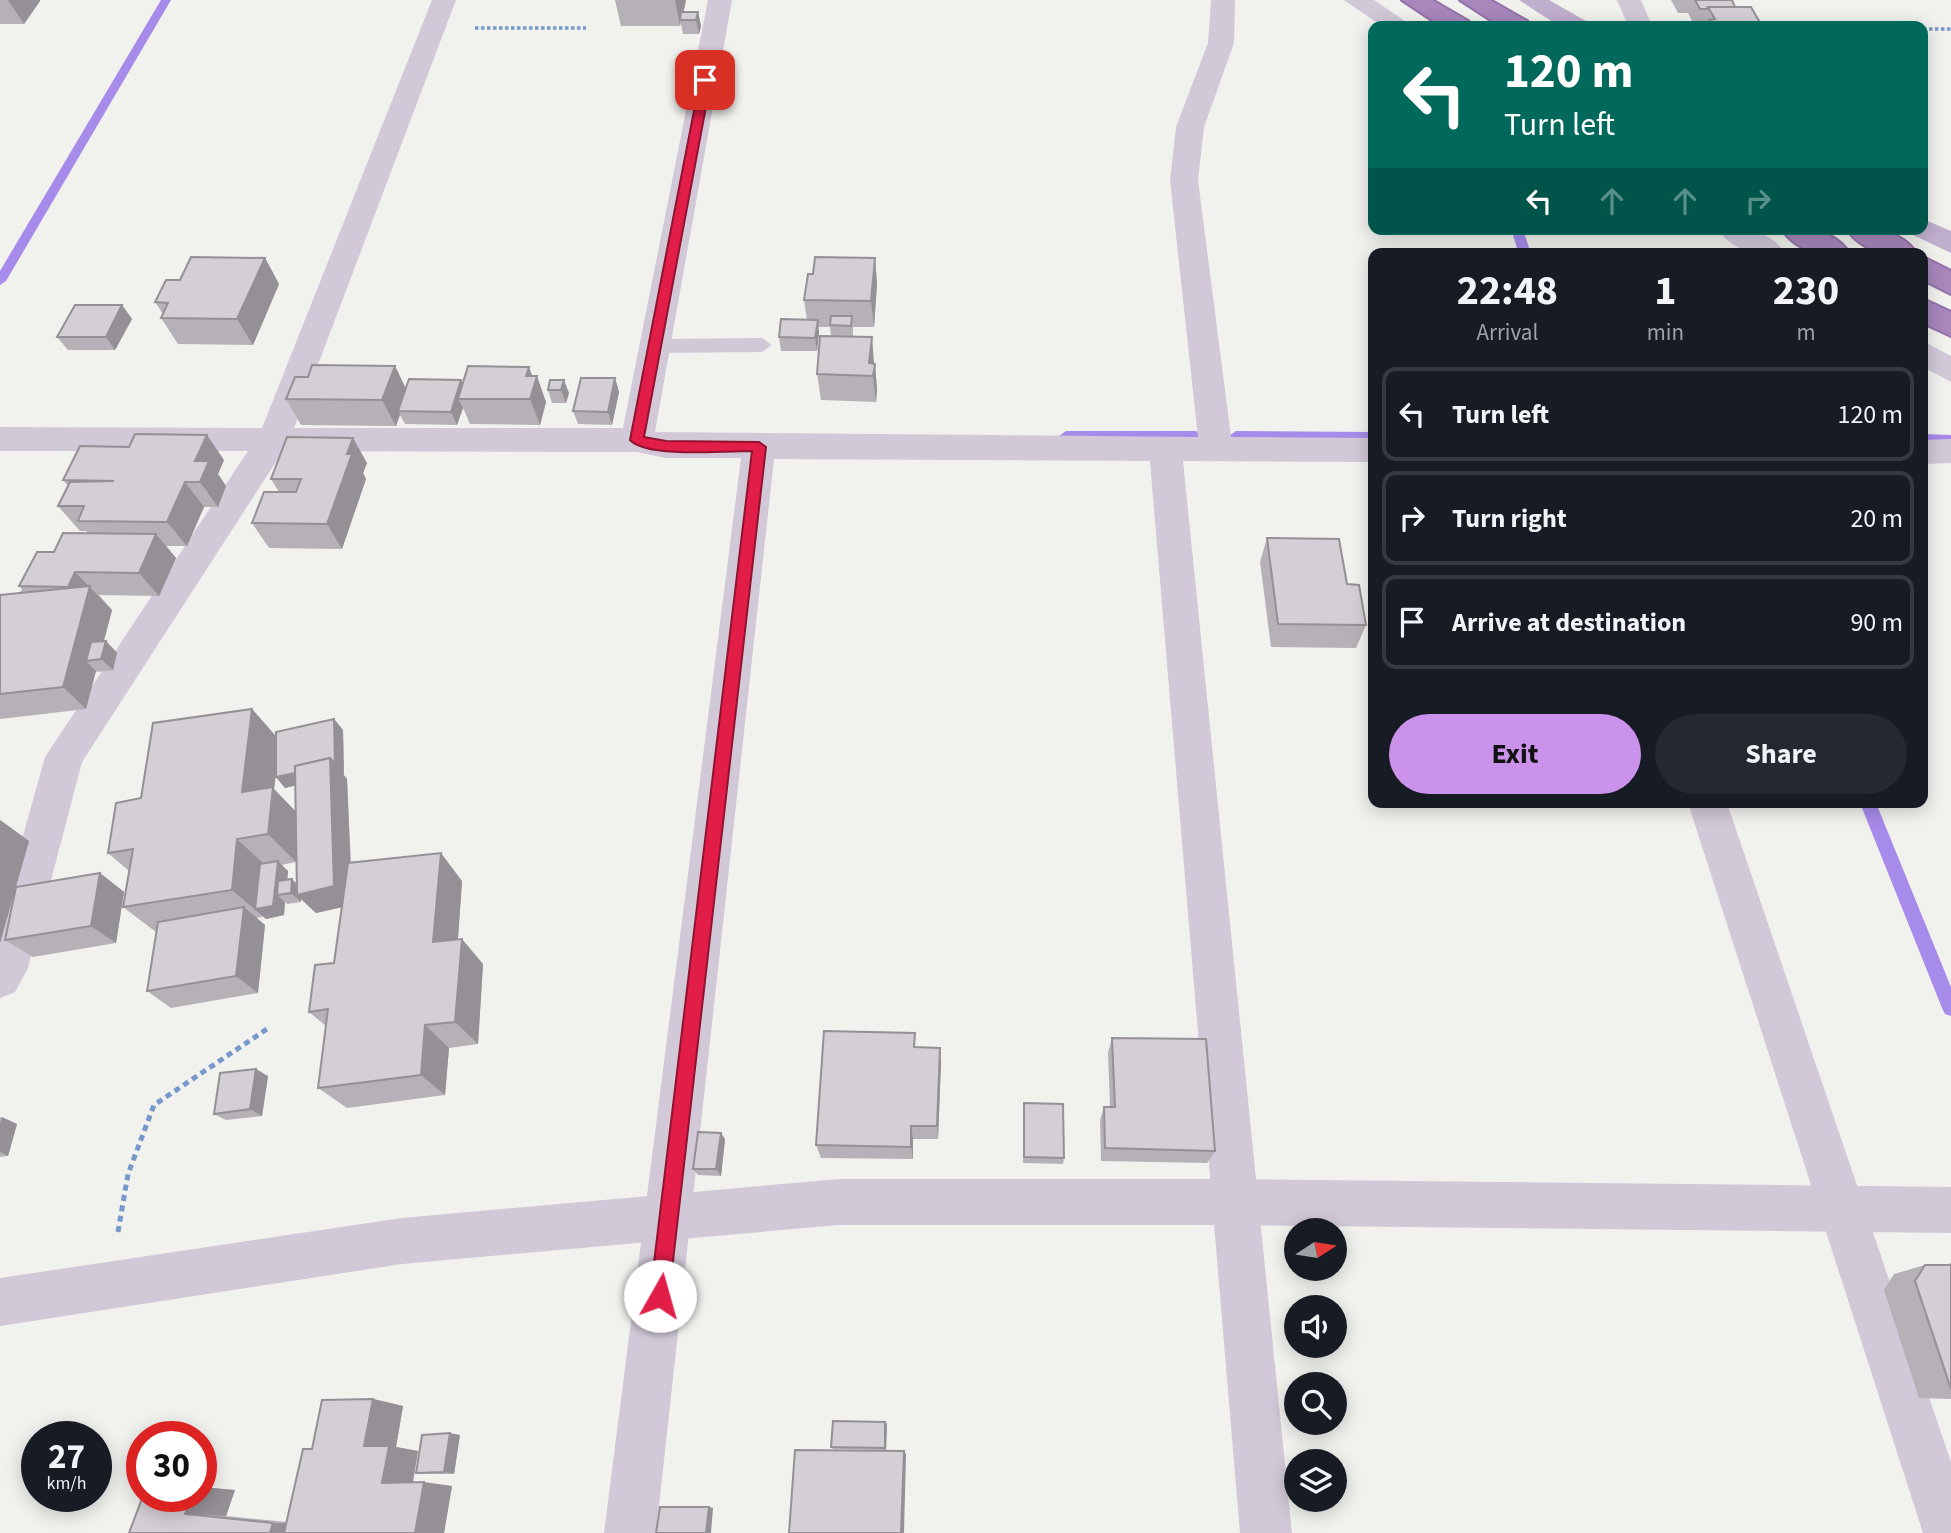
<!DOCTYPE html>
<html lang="en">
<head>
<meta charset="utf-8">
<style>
	:root { --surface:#171b24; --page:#242831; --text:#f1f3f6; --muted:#9ea1a6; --line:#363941; --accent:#ca92eb }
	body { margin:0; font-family:"Source Sans 3",sans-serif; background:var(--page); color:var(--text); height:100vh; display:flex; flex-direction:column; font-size:26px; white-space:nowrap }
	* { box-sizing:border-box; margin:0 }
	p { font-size:23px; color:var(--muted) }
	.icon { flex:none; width:38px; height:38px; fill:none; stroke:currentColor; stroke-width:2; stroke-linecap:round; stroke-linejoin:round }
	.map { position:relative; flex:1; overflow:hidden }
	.sheet { position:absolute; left:1368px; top:248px; width:560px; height:560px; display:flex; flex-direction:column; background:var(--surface); border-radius:14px; box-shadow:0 4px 18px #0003 }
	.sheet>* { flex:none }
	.banner { position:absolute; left:1368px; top:21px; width:560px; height:214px; border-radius:14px; box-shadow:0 4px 18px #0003; background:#00695c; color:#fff; overflow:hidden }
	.needle { width:46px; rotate:78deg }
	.controls { position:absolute; left:1284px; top:1218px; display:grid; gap:14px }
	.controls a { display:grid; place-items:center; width:63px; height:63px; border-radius:50%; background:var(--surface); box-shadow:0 4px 18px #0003; font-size:35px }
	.speed { position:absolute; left:21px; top:1421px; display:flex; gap:14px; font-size:35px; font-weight:700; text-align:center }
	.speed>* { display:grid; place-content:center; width:91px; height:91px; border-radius:50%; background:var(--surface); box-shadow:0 4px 18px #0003; line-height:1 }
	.speed small { font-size:18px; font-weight:400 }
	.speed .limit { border:10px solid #d22; background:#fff; color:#111 }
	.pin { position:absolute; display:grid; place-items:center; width:60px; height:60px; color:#fff; margin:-30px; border-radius:14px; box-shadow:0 4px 10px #0006 }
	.me { position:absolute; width:77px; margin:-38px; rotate:7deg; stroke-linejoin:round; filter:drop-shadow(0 0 5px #0008) }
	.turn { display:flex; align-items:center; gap:24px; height:147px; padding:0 21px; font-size:32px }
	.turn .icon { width:91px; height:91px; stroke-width:2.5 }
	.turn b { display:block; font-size:49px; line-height:60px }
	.lanes { display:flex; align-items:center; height:66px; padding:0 21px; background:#0003; justify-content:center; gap:35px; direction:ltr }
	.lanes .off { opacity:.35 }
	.eta { display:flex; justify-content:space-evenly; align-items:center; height:119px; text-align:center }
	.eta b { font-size:42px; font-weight:700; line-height:49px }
	.primary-button { display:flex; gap:14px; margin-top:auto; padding:14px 21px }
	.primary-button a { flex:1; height:80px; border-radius:42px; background:var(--accent); color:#111; font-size:28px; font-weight:700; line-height:80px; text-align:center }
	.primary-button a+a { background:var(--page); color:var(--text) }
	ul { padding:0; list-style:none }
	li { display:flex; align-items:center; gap:21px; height:94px; margin:0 14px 10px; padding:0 7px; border:4px solid var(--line); border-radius:14px }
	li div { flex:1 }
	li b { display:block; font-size:26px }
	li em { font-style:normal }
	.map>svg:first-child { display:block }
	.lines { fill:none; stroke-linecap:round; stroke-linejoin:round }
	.stream { fill:#a78bea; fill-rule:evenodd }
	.motorway-casing { stroke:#9372a8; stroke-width:4 }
	.path-far1 { stroke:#7698cb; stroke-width:3.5; stroke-dasharray:3.5 2.5; stroke-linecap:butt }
	.path { stroke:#7698cb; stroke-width:5; stroke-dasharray:6 4.5; stroke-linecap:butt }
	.service { fill:#d1c8d8; fill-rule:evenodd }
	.minor { fill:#d1c8d8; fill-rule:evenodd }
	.tertiary { fill:#d1c8d8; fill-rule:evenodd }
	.primary { fill:#c0aecd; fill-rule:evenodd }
	.motorway { fill:#a787bc; fill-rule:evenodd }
	.wall { fill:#b6b1b7; fill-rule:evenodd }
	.shaded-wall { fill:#949095 }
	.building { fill:#d4ced5; stroke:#949095; stroke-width:2 }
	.route { fill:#e11d48; stroke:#92132f; stroke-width:2 }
</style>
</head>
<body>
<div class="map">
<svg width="1951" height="1533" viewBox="0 0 1951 1533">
	<rect width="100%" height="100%" fill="#f1f1ee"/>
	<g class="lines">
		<!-- stream -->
		<g class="stream">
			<polygon points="161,0 171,0 6,281 0,285 0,271"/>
			<polygon points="1511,229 1523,229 1531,254 1519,254"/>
			<polygon points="1066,431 1196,431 1203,436 1196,441 1066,441 1059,436"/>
			<polygon points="1236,431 1374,432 1374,442 1236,441 1229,436"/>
			<polygon points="1923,434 1951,435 1951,445 1923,444"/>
			<polygon points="1860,803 1876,803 1951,987 1951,1016 1945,1014 1942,1008"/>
		</g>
		<!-- motorway casing -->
		<g class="motorway-casing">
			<g id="motorway">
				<polygon points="1402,0 1432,0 1468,21 1472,26 1441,26"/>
				<polygon points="1460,0 1490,0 1527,21 1531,26 1500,26"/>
				<path d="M1782,229C1808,229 1834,229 1850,254C1823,254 1798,254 1782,229Z"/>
				<path d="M1847,229C1872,229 1901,229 1917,254C1891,254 1863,254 1847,229Z"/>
				<polygon points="1923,257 1951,271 1951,294 1923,280"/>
				<polygon points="1923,299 1951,312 1951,336 1923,323"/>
			</g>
		</g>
		<!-- path-far1 -->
		<g class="path-far1">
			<polyline points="475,28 586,28"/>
			<polyline points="1923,29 1951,29"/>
		</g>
		<!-- path -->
		<polyline class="path" points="118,1232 128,1174 154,1105 267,1029"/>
		<!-- service -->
		<polygon class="service" points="762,338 772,345 762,352 656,353 646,346 656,339"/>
		<!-- minor -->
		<g class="minor">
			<polygon points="432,0 456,0 294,428 623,428 708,0 732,0 655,432 1198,437 1170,180 1176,127 1208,43 1211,0 1235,0 1234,43 1204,127 1198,180 1231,437 1374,438 1374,462 1183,461 1292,1533 1240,1533 1150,461 774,459 656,1533 604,1533 741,458 666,458 637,452 283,451 82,762 28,968 15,992 0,998 0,918 45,757 248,451 0,451 0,427 262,428"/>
			<polygon points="1344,0 1374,0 1412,26 1382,26"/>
			<polygon points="1617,0 1641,0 1652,26 1628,26"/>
			<path d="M1718,229C1744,229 1770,229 1786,254C1759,254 1734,254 1718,229Z"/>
			<polygon points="1923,341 1951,356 1951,382 1923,367"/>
			<polygon points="1951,439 1951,463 1923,464 1923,440"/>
			<polygon points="1688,803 1727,803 1951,1462 1951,1533 1923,1533"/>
		</g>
		<!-- tertiary -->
		<polygon class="tertiary" points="839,1179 1234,1179 1951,1187 1951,1233 1234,1225 839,1225 402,1264 0,1326 0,1278 402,1218"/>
		<!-- primary -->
		<g class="primary">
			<polygon points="1519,0 1549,0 1586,21 1590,26 1559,26"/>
			<polygon points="1923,219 1951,231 1951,253 1913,235 1909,229 1923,229"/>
		</g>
		<!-- motorway -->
		<use href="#motorway" class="motorway"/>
	</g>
	<!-- wall -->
	<g class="wall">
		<polygon points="0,0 40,0 40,1 24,24 0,24"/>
		<polygon points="615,0 686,0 683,12 698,12 701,26 699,34 683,34 681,24 680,26 621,26"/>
		<polygon points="1671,0 1732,0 1735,7 1762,26 1699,26 1700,23 1693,23 1688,13 1678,13"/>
		<polygon points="265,258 279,284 253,345 178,344 161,318 163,314 155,302 180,280"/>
		<polygon points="875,258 877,284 874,327 853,327 853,337 875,364 877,390 876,402 821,400 817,374 831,336 830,327 818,327 819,333 817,351 781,351 779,337 807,320 804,300 813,274"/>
		<polygon points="122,305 132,319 115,350 68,350 57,337"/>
		<polygon points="395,366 406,388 533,376 546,402 540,425 470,424 463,408 457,425 405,424 400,415 396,426 301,425 286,399 308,377"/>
		<polygon points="615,378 619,392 612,425 578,424 573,411"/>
		<polygon points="550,380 569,393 566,403 552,403 548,390"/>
		<polygon points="224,460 218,474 226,486 218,507 204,507 187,546 166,546 176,558 159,596 99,595 112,610 104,641 106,641 117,653 113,670 97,672 96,671 86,709 0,719 0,595 20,593 22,589 19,586 54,552 88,533 86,531 80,531 58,506 68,486 63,480"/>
		<polygon points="367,463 363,473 366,479 342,549 269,548 252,523 279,492 271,479"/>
		<polygon points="1267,538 1347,584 1366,625 1356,648 1271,647 1260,562"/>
		<path d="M252,709L276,736L334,719L343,730L344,774H343L347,779L351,863L462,881L458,939L483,964L478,1044L449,1048L445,1095L347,1108L318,1088L326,1026L309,1012L334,963L342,907L316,913L301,899V902L287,904L285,902L284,915L266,919L262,916V917L256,918L265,925L258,993L171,1008L147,991L156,932L123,907L129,871L108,853L141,798ZM276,777L285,788L296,785V812L274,789ZM296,862L297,884L287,880L288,871L281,865Z"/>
		<polygon points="0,820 29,841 16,887 100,873 124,892 116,943 33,957 5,940 15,890 0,943"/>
		<polygon points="1112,1038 1215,1151 1207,1163 1101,1161 1100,1120 1104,1107 1110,1107 1108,1053"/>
		<polygon points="917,1047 940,1048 941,1063 938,1139 913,1139 913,1159 821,1158 816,1145"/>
		<polygon points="268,1076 262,1116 226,1120 214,1114"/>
		<polygon points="1024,1103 1064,1158 1063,1164 1023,1163"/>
		<polygon points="0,1117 17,1124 8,1156 0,1157"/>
		<polygon points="725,1139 721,1176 698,1175 693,1169"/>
		<polygon points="1951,1263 1951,1399 1919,1398 1884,1290 1894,1274 1925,1265 1948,1265 1948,1264"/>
		<polygon points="373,1399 403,1406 396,1447 418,1451 413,1483 452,1486 444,1533 129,1533 201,1496 201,1487 235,1490 226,1516 287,1522 312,1449"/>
		<polygon points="885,1422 887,1424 886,1450 833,1449 831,1447"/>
		<polygon points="460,1435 454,1474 426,1474 416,1473"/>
	</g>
	<!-- shaded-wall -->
	<g class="shaded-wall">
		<polygon points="8,0 40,0 40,1 24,24"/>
		<polygon points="675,0 686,0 682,20 680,20 680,26"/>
		<polygon points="698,12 701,26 699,34 696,20"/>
		<polygon points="265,258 279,284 253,345 237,319"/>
		<polygon points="875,258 877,284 874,327 871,301"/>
		<polygon points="122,305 132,319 115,350 106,337"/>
		<polygon points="818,320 819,333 817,351 815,338"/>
		<polygon points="872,337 874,363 873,376 869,363"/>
		<polygon points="875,364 877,390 876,402 873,376"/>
		<polygon points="395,366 407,392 398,411 400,414 396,426 382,400"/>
		<polygon points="529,367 535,383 537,376 546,402 540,425 530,399 526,376"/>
		<polygon points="615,378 619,392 612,425 608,412"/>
		<polygon points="461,380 467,393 458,399 463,408 457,425 451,412"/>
		<polygon points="564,380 569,393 566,403 561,390"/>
		<polygon points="207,435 224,460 218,474 226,486 218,507 200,482 195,461"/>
		<polygon points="353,438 367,463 363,473 366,479 342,549 327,524 347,454"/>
		<polygon points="185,482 204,507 187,546 167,522"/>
		<polygon points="156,534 176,558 159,596 139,573"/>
		<polygon points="75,572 112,610 99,659 86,661 96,671 86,709 63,687 85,605 68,587"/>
		<polygon points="106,641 117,653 113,670 101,659"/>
		<polygon points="252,709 279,740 274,789 300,816 296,862 268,834 242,792"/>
		<polygon points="334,719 343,730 344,774 343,774 347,779 352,905 316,913 301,899 301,902 291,893 292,879 302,889 331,777 285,788 276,777"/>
		<polygon points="0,820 29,841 0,943"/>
		<polygon points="237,839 267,867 278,861 288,871 286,894 277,895 285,902 284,915 266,919 232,890"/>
		<polygon points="441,853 462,881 456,967 433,942"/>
		<polygon points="100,873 124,892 116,943 91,926"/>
		<polygon points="244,907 265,925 258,993 236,976"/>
		<polygon points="462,939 483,964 478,1044 455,1022"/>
		<polygon points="425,1025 449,1048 445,1095 421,1075"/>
		<polygon points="940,1048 941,1063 938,1139 937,1126"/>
		<polygon points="256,1069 268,1076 262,1116 250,1109"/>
		<polygon points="2,1117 17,1124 8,1156 0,1152 0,1123"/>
		<polygon points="911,1126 913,1139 913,1159 911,1147"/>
		<polygon points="721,1133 725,1139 721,1176 716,1169"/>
		<polygon points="373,1399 403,1406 396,1447 418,1451 412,1486 382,1483 364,1446"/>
		<polygon points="885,1422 887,1424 886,1450 885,1448"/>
		<polygon points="450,1433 460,1435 454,1474 444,1472"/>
		<polygon points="904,1451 906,1454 904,1533 901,1533"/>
		<polygon points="424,1482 452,1486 444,1533 415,1533"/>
		<polygon points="201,1487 235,1490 226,1516 185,1514 192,1496 201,1496"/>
		<polygon points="709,1507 713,1508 711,1533 706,1533"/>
		<polygon points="273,1523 309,1524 307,1533 270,1533"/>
	</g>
	<!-- building -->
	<g class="building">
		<polygon points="1695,0 1732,0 1735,7 1708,7 1707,9 1700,9"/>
		<polygon points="1708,7 1751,7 1762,26 1713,26 1709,20 1715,19"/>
		<polygon points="681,12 698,12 696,20 680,20"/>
		<polygon points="191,257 265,258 237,319 161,318 168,303 155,302 166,280 180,280"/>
		<polygon points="815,257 875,258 871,301 804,300 808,274 813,274"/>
		<polygon points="75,305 122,305 106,337 57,337"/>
		<polygon points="831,316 852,316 851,326 830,325"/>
		<polygon points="781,319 818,320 815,338 779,337"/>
		<polygon points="820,336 872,337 869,363 875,364 873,376 817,374"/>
		<polygon points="312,365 395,366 382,400 286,399 295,377 308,377"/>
		<polygon points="468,366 529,367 526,376 537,376 530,399 458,399"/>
		<polygon points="581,378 615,378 608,412 573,411"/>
		<polygon points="409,379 461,380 451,412 398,411"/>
		<polygon points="550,380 564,380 561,390 548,390"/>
		<polygon points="135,434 207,435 195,461 209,461 200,482 185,482 167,522 78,521 84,506 58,506 70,482 114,481 63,480 80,446 129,447"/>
		<polygon points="287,437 353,438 347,454 352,454 327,524 252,523 264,492 296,492 301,479 271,479"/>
		<polygon points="63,533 156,534 139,573 75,572 68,587 19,586 37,552 54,552"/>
		<polygon points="1267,538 1339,539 1347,584 1359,585 1366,625 1278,624"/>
		<polygon points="90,586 63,687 0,694 0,595"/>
		<polygon points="106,641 101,659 86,661 91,642"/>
		<polygon points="252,709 242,792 273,787 268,834 237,839 232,890 123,907 133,849 108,853 116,803 141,798 153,723"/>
		<polygon points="334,719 335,763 330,758 295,766 295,773 276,777 276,732"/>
		<polygon points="330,758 334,886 297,895 295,766"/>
		<polygon points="441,853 433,942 462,939 455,1022 425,1025 421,1075 318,1088 328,1009 309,1012 315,965 334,963 348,863"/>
		<polygon points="278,861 273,906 255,909 260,864"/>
		<polygon points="100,873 91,926 5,940 16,887"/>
		<polygon points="292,879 291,893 277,895 278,881"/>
		<polygon points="244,907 236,976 147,991 158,922"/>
		<polygon points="824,1031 915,1033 914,1047 940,1048 937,1126 911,1126 911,1147 816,1145"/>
		<polygon points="1112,1038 1206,1039 1215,1151 1105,1148 1104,1107 1115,1107"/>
		<polygon points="256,1069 250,1109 214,1114 220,1073"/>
		<polygon points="1024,1103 1063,1104 1064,1158 1024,1157"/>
		<polygon points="698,1132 721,1133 716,1169 693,1169"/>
		<polygon points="1925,1265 1951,1265 1951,1389 1915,1281"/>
		<polygon points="373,1399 364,1446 389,1446 382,1483 424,1482 415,1533 284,1533 303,1449 312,1449 322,1400"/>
		<polygon points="833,1421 885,1422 885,1448 831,1447"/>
		<polygon points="450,1433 444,1472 416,1473 422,1435"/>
		<polygon points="795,1450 904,1451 901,1533 789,1533"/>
		<polygon points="143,1496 192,1496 185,1514 273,1523 270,1533 129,1533"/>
		<polygon points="660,1507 709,1507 706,1533 656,1533"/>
	</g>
	<!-- route -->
	<path class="route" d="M705,77L711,80L644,437L666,441L759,442L766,447L669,1296L667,1303L660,1306L653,1303L650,1296L752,451C727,451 646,458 630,440L700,80Z"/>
</svg>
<div class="controls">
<a><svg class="needle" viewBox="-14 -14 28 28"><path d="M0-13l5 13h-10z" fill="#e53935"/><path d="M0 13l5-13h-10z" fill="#9ea1a6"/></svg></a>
<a><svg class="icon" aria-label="sound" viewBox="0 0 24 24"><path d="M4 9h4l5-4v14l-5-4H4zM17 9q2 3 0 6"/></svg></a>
<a><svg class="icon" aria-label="search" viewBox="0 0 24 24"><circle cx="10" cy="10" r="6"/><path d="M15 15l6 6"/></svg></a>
<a><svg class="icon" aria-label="layers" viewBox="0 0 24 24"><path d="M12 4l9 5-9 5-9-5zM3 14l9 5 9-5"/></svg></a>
</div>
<div class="speed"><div>27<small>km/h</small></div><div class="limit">30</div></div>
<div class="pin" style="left:705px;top:80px;background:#d93025"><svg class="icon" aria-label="arrive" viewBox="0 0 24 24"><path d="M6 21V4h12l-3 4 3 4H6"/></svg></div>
<svg class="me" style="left:660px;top:1296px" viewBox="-20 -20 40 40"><circle r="19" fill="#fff"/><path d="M0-13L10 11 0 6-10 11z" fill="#e11d48"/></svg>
<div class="banner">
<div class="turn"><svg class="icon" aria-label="left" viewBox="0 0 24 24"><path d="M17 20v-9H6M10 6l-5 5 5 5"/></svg><div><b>120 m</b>Turn left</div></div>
<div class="lanes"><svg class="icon" aria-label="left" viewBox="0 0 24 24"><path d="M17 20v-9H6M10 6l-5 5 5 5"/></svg><svg class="icon off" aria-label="ahead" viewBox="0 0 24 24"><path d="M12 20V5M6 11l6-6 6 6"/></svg><svg class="icon off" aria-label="ahead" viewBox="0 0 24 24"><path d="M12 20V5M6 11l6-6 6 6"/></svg><svg class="icon off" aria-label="right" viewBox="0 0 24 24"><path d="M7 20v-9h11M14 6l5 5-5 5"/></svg></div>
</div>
<section class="sheet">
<div class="eta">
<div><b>22:48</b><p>Arrival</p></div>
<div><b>1</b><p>min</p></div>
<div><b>230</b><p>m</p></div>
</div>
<ul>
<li><svg class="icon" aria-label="left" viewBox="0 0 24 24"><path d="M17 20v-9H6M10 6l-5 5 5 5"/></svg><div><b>Turn left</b></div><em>120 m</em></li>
<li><svg class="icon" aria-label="right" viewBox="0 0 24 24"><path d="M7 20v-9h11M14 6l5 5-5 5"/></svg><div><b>Turn right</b></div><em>20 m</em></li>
<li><svg class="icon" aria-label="arrive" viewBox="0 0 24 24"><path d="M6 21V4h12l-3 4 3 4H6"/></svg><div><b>Arrive at destination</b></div><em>90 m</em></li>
</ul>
<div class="primary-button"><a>Exit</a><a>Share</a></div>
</section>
</div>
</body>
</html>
